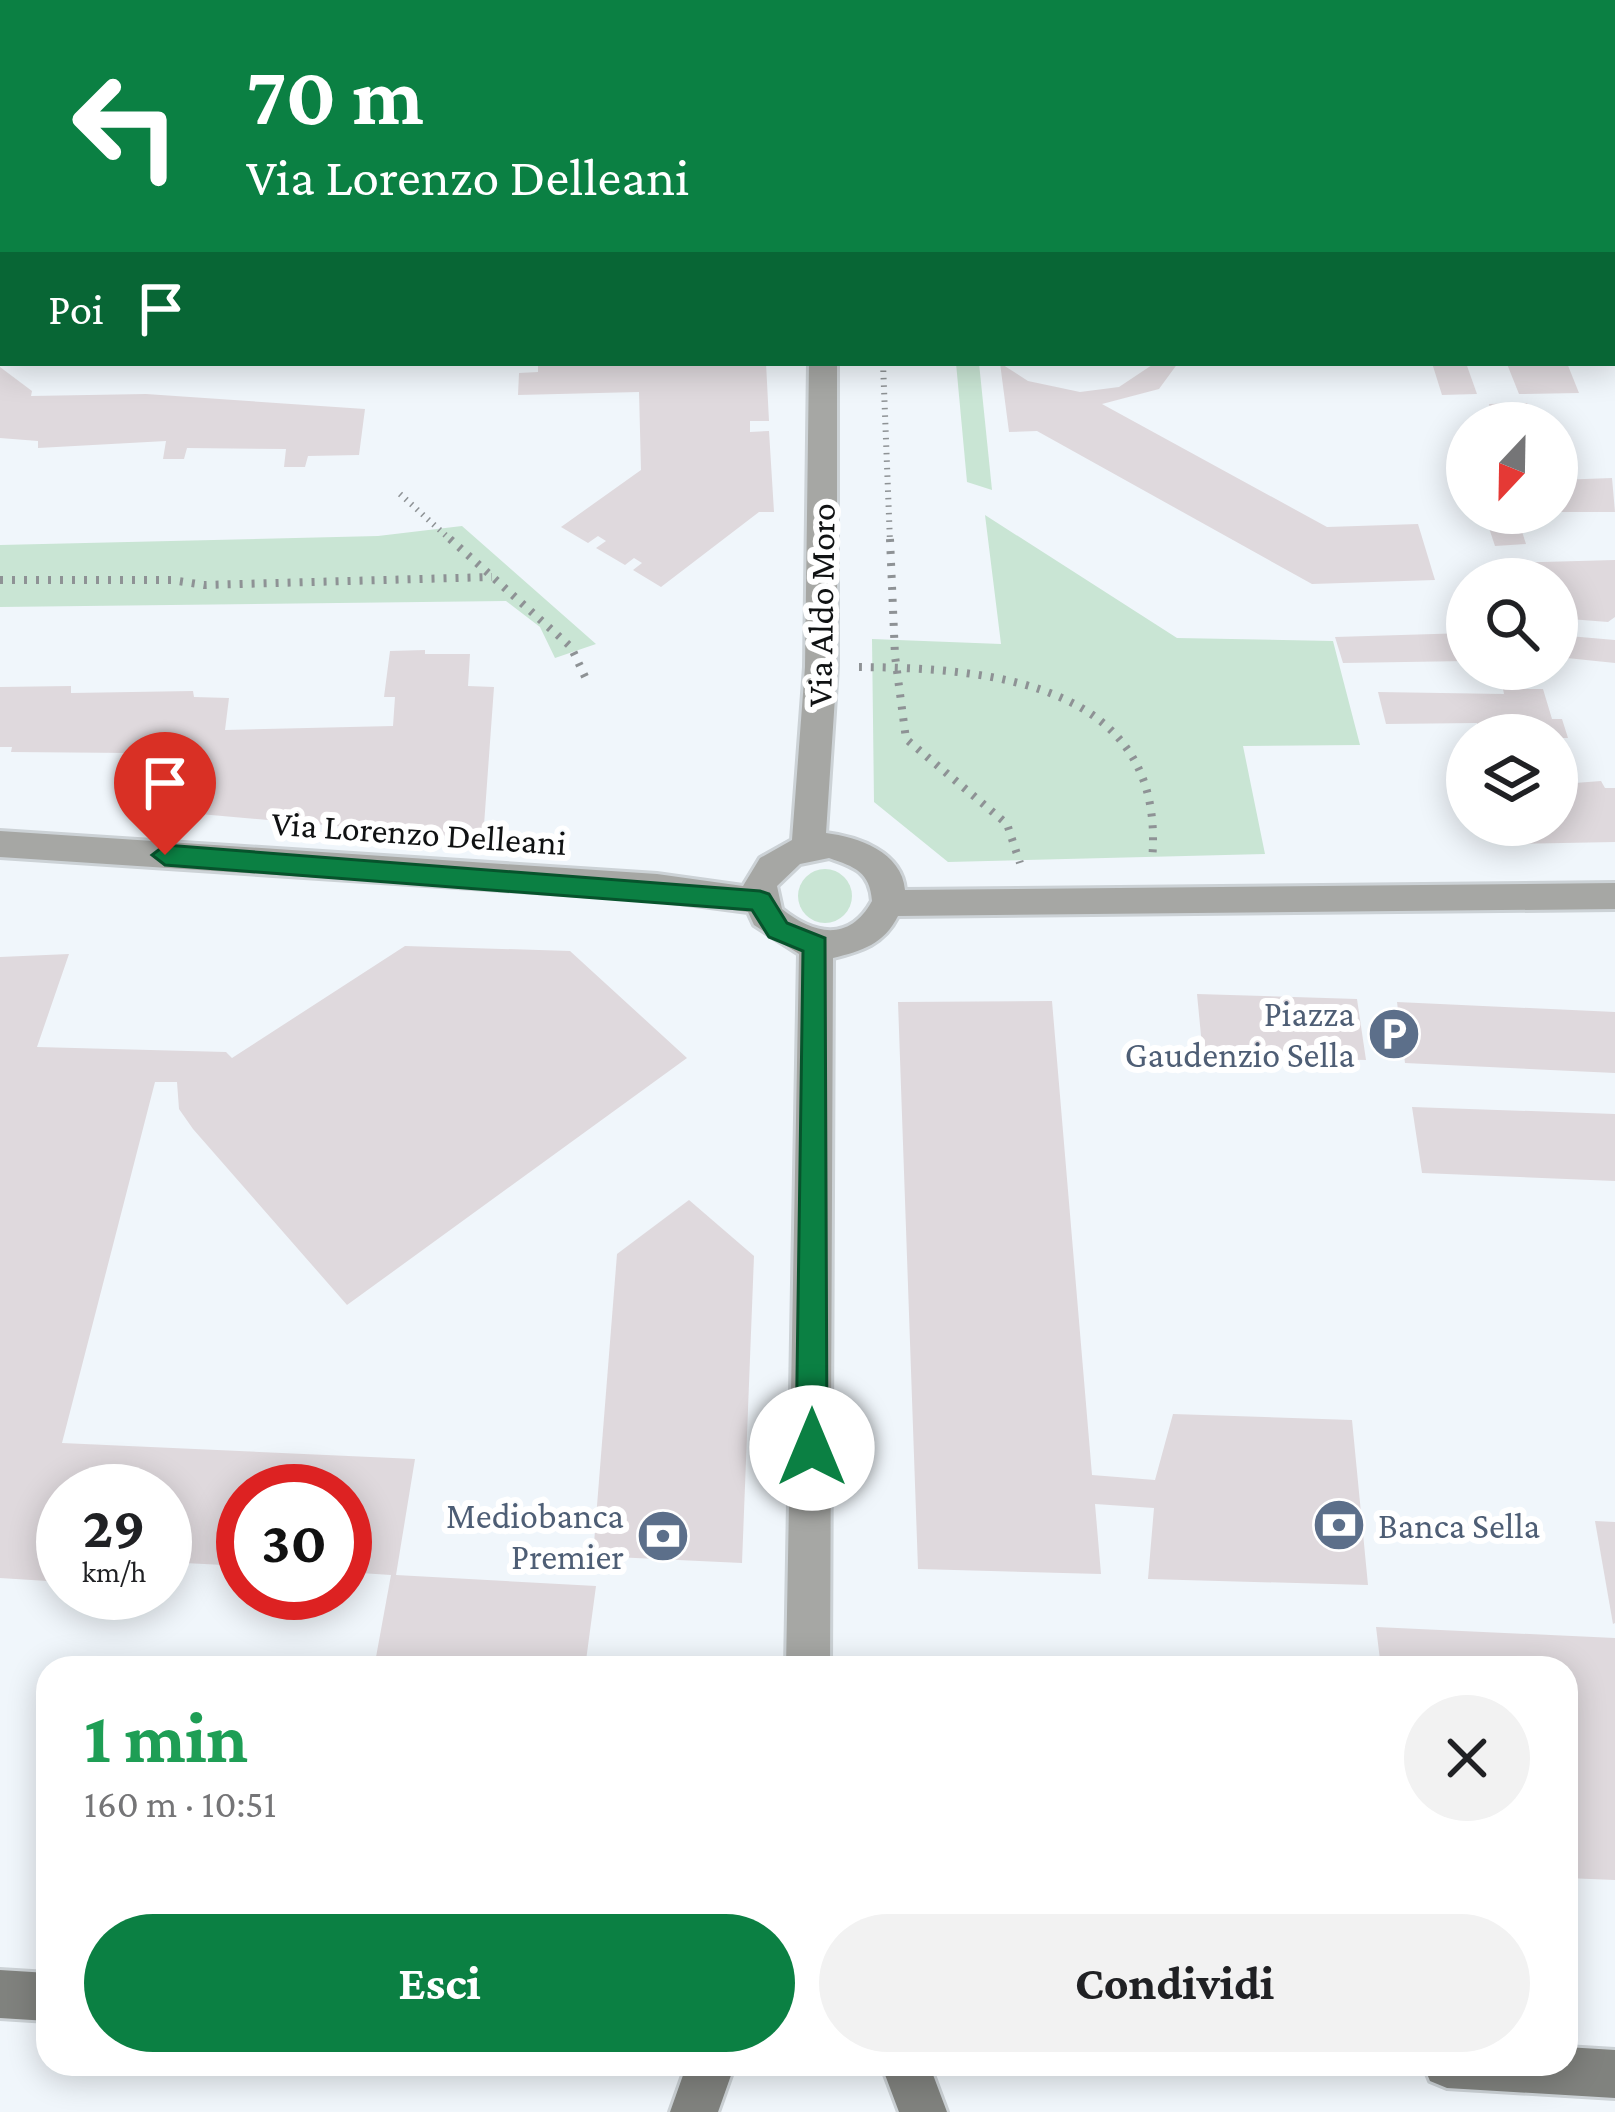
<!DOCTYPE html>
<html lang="it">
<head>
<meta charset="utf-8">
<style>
	:root { --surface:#fff; --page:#f2f2f2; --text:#202124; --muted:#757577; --accent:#0b8043 }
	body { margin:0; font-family:"Crimson Pro",serif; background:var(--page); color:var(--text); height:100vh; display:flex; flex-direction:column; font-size:45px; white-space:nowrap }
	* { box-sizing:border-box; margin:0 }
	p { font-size:39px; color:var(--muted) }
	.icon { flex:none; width:66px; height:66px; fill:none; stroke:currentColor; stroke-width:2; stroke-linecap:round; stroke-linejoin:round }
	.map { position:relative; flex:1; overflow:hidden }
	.panel { position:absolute; left:36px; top:1656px; width:1542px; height:420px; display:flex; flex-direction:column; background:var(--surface); border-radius:36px; box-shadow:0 6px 30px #0003 }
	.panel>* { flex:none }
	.banner { position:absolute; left:0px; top:0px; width:1617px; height:366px; box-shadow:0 6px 30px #0003; background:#0b8043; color:#fff; overflow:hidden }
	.needle { width:78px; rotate:202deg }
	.tools { position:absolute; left:1446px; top:402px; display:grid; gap:24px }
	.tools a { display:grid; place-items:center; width:132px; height:132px; border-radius:50%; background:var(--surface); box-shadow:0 6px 30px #0003; font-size:60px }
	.speed { position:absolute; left:36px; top:1464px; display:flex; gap:24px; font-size:60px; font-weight:700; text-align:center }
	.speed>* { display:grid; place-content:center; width:156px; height:156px; border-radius:50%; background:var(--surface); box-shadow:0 6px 30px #0003; line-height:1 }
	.speed small { font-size:30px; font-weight:400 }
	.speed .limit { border:18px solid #d22; background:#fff; color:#111 }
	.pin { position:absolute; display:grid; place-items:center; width:102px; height:102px; color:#fff; margin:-123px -51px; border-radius:50% 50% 50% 0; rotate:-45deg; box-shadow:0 0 12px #0007 }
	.pin .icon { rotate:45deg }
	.me { position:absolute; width:132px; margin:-66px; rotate:0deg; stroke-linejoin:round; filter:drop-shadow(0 0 9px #0008) }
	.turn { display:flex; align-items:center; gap:42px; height:252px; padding:0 48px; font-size:54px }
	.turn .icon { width:156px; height:156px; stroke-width:2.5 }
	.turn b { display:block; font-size:84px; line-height:102px }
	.then { display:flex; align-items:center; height:114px; padding:0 48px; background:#0003; gap:24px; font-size:45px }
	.round { display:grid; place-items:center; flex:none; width:126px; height:126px; border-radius:63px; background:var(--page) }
	.head { display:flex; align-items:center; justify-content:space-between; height:204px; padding:0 48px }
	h1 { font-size:72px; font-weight:700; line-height:90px; color:#1e9e55 }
	.cta { display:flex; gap:24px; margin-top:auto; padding:24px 48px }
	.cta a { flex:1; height:138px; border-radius:72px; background:var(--accent); color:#fff; font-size:48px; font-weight:700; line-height:138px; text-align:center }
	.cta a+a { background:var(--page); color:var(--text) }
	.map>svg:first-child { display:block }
	.green { fill:#c9e5d4 }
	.building { fill:#dfd9dd }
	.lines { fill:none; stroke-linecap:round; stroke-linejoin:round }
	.minor-casing { stroke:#ccd2d6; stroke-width:6 }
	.secondary-casing { stroke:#ccd2d6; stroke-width:6 }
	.path-far1 { stroke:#8e9295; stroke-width:6; stroke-dasharray:1.5 6; stroke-linecap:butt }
	.path { stroke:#8e9295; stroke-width:8; stroke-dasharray:3 9; stroke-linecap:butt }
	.minor { fill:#a6a7a4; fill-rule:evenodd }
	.secondary { fill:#80827e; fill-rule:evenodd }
	.route { fill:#0b8043; stroke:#07532c; stroke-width:3 }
	.labels { text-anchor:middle; stroke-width:12; stroke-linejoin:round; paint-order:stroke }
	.street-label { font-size:36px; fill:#101213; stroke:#fff }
	.service-label { font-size:36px; fill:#4e5e75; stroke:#fff; text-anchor:end }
</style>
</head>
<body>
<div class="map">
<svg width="1615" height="2112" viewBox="0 0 1615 2112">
	<rect width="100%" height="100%" fill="#f0f6fb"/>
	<!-- green -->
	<g class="green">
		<polygon points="956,363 979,363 992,490 967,482"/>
		<polygon points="985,515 1177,638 1333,641 1360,745 1243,746 1265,854 948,862 874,802 872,639 1001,644"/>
		<polygon points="462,526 596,644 555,658 540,627 506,601 0,607 0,545 378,536"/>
		<circle cx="825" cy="896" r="27"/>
	</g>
	<!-- building -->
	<g class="building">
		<polygon points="538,363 766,363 769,421 750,421 750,432 769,431 774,512 759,512 661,587 633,570 642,563 634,558 625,565 596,548 606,541 598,536 588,543 561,527 641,470 639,392 518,395 519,373 538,372"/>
		<polygon points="1000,363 1028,381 1080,392 1119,387 1155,363 1178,363 1159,389 1102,404 1327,527 1418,524 1435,580 1312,584 1037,431 1009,432"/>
		<polygon points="1432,363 1466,363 1477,394 1442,395"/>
		<polygon points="1567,363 1579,393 1519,394 1507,364"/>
		<polygon points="0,367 32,391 31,396 146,394 365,409 359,455 308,456 305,467 284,467 286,449 187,448 184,459 163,459 166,441 38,448 38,441 0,438"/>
		<polygon points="1527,403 1536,423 1494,423 1489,404"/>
		<polygon points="1612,478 1615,512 1561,512 1557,480"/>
		<polygon points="1484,513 1516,513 1526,544 1495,546"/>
		<polygon points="1615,560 1615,617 1608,622 1557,618 1557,579 1507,579 1501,563"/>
		<polygon points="1467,633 1467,661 1343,663 1335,637"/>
		<polygon points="1557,635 1615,640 1615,663 1557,657"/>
		<polygon points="425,650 425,654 470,654 468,686 494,687 483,839 121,807 131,753 11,752 12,747 0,747 0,687 71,686 71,693 193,691 194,697 229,698 225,730 393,726 395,697 384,697 390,651"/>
		<polygon points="1503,689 1543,689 1552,719 1562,719 1568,738 1560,738 1575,783 1601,781 1605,788 1615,788 1615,842 1511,844 1506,825 1557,825 1557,735 1480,735 1477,723 1386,724 1378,692 1504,694"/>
		<polygon points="405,946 570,951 687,1058 347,1305 193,1129 179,1109 177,1082 155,1082 62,1443 415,1459 396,1575 596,1586 585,1668 374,1668 391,1575 345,1572 345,1491 243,1491 243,1566 165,1562 165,1491 63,1491 63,1582 0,1578 0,957 69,954 37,1047 226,1052 232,1058"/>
		<polygon points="1197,994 1357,999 1366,1060 1203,1056"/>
		<polygon points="1052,1001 1092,1475 1155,1480 1173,1414 1352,1420 1368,1585 1148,1579 1154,1508 1095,1504 1101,1574 918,1569 898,1002"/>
		<polygon points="1397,1002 1615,1012 1615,1073 1405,1063"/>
		<polygon points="1412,1107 1615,1114 1615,1181 1422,1173"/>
		<polygon points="689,1200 754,1256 742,1563 593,1556 617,1254"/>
		<polygon points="1595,1521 1615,1522 1615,1623 1613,1624"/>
		<polygon points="1376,1627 1615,1638 1615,1880 1566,1878 1566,1668 1381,1668"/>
	</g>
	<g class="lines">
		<!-- minor casing -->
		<g class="minor-casing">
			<g id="minor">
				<polygon points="268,0 292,0 293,3 269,3"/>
				<rect x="801" y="0" width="24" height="3"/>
				<polygon points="1571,0 1595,0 1596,3 1572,3"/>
				<rect x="1614" y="59" width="1" height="16"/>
				<rect x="1614" y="245" width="1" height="16"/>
				<rect x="0" y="278" width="3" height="16"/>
				<path d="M809,363H837V667L826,833C858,837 902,852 905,890L1615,883V909L898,916C884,944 862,951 833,958L830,1668H786L799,954L754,925L748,912L657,900L0,857V831L657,874L743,886L760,858L792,840L805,667ZM829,858C855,867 870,872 872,901C849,943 813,934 782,909L777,886L800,864Z"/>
			</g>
		</g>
		<!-- secondary casing -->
		<g class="secondary-casing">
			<g id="secondary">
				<polygon points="0,1970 48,1973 48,2021 0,2018"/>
				<polygon points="1566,2047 1615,2050 1615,2098 1447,2088 1430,2081 1423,2064 1566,2064"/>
				<polygon points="687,2064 735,2064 718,2112 670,2112"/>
				<polygon points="881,2064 929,2064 947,2112 899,2112"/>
			</g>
		</g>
		<!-- path-far1 -->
		<g class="path-far1">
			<polyline points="883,363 890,542"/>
			<polyline points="400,494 453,542"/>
		</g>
		<!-- path -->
		<g class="path">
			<polyline points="450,539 571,647 588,683"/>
			<polyline points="890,539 895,656 906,739 1007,824 1020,863"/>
			<polyline points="0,580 172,580 204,585 492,577"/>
			<path d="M859,667C994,668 1168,684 1152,861"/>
		</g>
		<!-- minor -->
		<use href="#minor" class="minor"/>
		<!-- secondary -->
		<use href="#secondary" class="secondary"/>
	</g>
	<!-- route -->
	<polygon class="route" points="165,845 760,891 769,894 787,923 825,938 827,1448 822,1457 801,1457 796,1448 803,951 769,937 752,910 165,865 152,855"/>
	<!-- icons -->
	<defs>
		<g id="parking-disc" transform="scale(2.7)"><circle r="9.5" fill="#5c6f8a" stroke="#fff"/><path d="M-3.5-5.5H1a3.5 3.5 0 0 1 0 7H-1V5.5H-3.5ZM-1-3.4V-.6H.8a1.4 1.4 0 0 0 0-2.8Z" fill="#fff"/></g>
		<g id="bank-disc" transform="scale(2.7)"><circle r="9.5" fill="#5c6f8a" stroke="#fff"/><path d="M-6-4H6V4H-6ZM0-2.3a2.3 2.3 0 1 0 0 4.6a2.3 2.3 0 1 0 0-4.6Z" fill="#fff"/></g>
	</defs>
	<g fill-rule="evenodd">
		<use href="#parking-disc" x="1394" y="1034"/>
		<use href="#bank-disc" x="1339" y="1525"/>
		<use href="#bank-disc" x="663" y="1536"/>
	</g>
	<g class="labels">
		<!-- street labels -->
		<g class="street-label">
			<text transform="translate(820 605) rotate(-89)" y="13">Via Aldo Moro</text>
			<text transform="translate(419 832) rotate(4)" y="13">Via Lorenzo Delleani</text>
		</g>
		<!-- service labels -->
		<g class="service-label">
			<text x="1355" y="1026">Piazza<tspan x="1355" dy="41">Gaudenzio Sella</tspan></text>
			<text x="624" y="1528">Mediobanca<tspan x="624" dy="41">Premier</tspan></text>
			<text x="1378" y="1538" text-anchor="start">Banca Sella</text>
		</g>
	</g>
</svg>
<div class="tools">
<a><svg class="needle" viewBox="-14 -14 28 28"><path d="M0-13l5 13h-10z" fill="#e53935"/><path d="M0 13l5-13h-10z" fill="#757577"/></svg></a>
<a><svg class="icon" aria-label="search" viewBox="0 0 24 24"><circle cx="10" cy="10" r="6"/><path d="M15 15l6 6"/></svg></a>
<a><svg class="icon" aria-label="layers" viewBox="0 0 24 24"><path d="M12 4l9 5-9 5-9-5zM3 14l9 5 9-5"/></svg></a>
</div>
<div class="speed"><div>29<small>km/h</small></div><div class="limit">30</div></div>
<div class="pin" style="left:165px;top:855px;background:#d93025"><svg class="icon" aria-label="arrive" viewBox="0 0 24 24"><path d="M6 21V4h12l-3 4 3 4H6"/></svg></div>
<svg class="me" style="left:812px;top:1448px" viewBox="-20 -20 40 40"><circle r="19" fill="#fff"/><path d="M0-13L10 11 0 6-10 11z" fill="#0b8043"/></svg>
<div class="banner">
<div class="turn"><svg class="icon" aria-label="left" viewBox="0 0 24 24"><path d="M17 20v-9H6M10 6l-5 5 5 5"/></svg><div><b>70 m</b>Via Lorenzo Delleani</div></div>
<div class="then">Poi<svg class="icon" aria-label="arrive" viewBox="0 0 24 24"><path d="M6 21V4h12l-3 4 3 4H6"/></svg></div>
</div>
<section class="panel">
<div class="head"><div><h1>1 min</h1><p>160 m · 10:51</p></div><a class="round"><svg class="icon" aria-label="close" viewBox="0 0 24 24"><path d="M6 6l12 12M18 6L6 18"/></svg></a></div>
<div class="cta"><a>Esci</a><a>Condividi</a></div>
</section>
</div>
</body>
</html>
